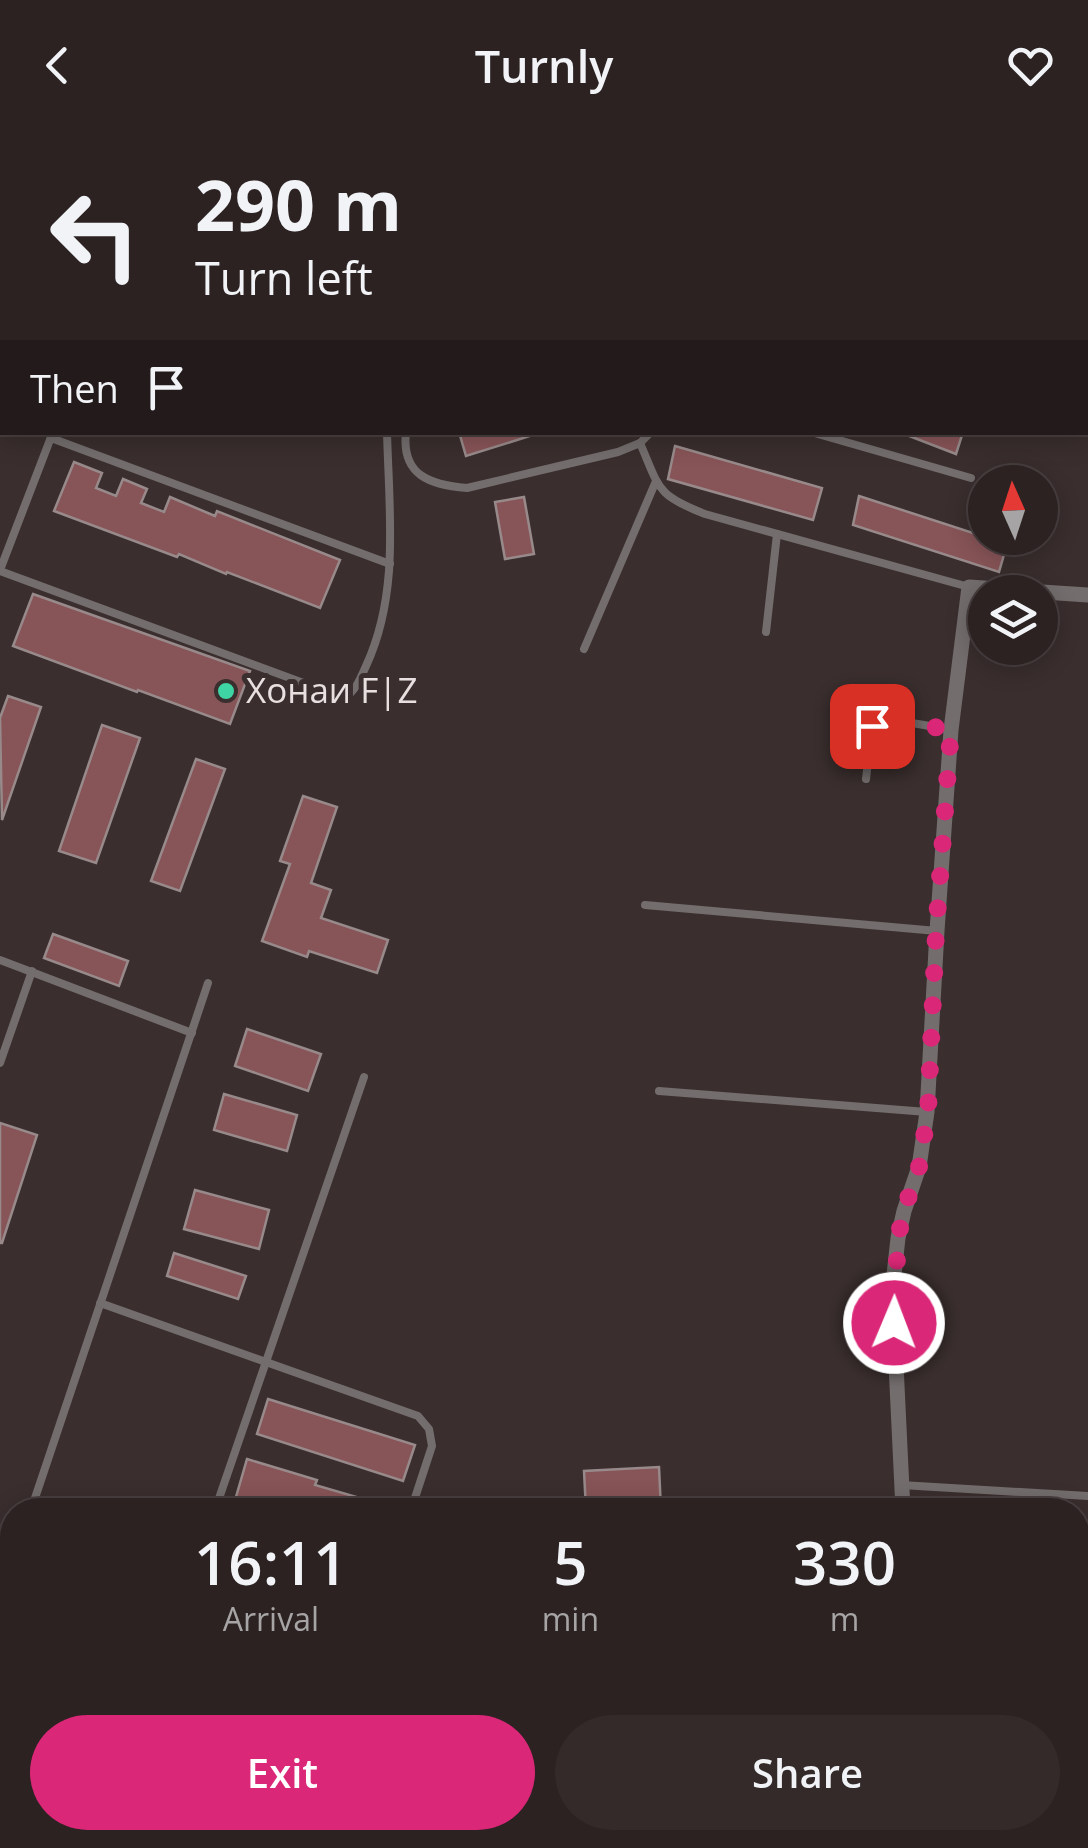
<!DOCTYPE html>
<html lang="en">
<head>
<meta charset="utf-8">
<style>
	:root { --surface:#2c2222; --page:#342a2a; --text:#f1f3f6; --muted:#a6a4a5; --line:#483f40; --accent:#db2777 }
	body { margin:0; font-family:"Open Sans",sans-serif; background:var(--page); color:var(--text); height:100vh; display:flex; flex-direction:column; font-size:38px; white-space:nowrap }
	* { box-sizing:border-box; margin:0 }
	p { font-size:32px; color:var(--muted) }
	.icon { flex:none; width:55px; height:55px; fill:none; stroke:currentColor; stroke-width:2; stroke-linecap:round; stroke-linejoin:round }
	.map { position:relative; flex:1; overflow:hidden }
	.panel { position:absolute; left:0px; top:1368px; width:1090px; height:352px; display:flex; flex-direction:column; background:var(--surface); border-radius:40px 40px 0 0; box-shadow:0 5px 25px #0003,0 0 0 2px var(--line) }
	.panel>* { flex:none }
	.guide { position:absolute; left:0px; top:0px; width:1090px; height:305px; box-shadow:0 5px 25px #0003,0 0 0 2px var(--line); background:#2c2222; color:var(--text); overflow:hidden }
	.needle { width:65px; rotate:357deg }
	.controls { position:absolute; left:968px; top:335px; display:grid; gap:20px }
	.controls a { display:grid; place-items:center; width:90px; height:90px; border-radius:50%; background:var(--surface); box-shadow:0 5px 25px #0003,0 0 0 2px var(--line); font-size:50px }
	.pin { position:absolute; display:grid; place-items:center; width:85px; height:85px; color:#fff; margin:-42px; border-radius:20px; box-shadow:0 5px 15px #0006 }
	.me { position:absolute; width:110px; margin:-55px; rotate:1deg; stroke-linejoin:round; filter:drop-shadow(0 0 8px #0008) }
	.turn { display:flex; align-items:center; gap:35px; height:210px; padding:0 30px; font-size:45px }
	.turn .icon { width:130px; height:130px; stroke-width:2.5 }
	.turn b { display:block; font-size:70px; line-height:85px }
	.then { display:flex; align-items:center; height:95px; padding:0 30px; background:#0003; gap:20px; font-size:38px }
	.eta { display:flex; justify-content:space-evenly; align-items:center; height:170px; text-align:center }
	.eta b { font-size:60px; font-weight:600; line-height:70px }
	.cta { display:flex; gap:20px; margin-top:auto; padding:20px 30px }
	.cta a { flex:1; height:115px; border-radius:60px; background:var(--accent); color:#fff; font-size:40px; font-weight:600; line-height:115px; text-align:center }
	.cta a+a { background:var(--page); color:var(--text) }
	header { display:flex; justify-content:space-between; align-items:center; height:130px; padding:0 30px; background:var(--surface); font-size:45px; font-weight:600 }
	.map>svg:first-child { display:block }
	.building { fill:#875457; stroke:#988a8b; stroke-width:2.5 }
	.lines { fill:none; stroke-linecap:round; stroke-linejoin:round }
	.lane { stroke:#736d6d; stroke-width:8 }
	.street { stroke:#736d6d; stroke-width:15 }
	.secondary { stroke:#988e8e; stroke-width:20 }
	.route { stroke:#db2777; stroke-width:18; stroke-dasharray:0 32.4 }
	.poi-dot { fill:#3ed4a3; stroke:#3a2e2e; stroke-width:4 }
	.labels { text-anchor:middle; stroke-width:10; stroke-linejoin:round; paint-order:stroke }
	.poi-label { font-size:35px; fill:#e8e0e0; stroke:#3a2e2e; text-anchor:start }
</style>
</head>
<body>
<header><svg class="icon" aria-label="back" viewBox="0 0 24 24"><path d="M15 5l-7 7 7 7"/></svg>Turnly<svg class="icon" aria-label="heart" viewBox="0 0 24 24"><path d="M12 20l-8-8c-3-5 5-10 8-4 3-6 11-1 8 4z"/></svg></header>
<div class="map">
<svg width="1088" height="1718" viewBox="0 0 1088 1718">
	<rect width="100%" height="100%" fill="#3a2e2e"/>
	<!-- building -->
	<g class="building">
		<polygon points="459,302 532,302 533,305 466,326"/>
		<polygon points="899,302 963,302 956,324"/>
		<polygon points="675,316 822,358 813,390 668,349"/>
		<polygon points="74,332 102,343 96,358 116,366 123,349 147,359 141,373 164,382 170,367 215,386 217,381 340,430 320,478 227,442 226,444 179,424 177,427 54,381"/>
		<polygon points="859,366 1007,414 999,442 853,395"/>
		<polygon points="524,367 534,424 505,429 495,372"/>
		<polygon points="33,464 250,541 230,594 138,560 137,562 13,516"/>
		<polygon points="8,566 41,577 2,690 0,588"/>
		<polygon points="102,595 140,608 96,733 59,721"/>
		<polygon points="196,629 225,639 180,761 151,751"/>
		<polygon points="303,666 337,677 311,753 331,760 321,788 388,810 377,843 309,821 307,827 262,811 290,734 280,731"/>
		<polygon points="53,804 128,831 119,856 44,828"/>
		<polygon points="247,899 321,924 308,961 235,936"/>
		<polygon points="224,964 297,985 287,1021 214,1000"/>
		<polygon points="0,993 37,1005 2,1113 0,1113"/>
		<polygon points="195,1060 269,1080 259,1119 184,1099"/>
		<polygon points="174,1123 246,1146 238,1169 167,1146"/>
		<polygon points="268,1269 415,1315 403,1351 257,1304"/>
		<polygon points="247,1329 317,1350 315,1355 391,1377 390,1380 279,1380 236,1367"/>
		<polygon points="659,1337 661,1380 586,1380 584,1341"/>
	</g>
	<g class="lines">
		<!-- lane -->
		<g class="lane">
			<polyline points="406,0 406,2"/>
			<polyline points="1006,0 1007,2"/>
			<polyline points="1072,0 1073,2"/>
			<polyline points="699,2 699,0"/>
			<polyline points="1088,54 1088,56"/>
			<path d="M406,302C401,346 431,355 467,358L618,322L640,313L651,302"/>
			<polyline points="811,302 971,348"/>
			<polyline points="51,308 390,434"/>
			<path d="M640,313C660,359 656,365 705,384L969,457"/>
			<polyline points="0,440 53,302"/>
			<path d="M0,441L344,568C356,561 360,549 366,536C400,463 389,381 387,302"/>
			<polyline points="766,502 777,404"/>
			<polyline points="584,519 656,351"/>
			<path d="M866,649L872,596C889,585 930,597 951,600"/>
			<polyline points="645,775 937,801"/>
			<polyline points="0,830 192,903"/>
			<polyline points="0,933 32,841"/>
			<polyline points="659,961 927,982"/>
			<polyline points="100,1173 418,1286 429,1299 432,1316 411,1380"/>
			<polyline points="901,1355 1088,1366"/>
			<polyline points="31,1380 208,853"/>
			<polyline points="215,1380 364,947"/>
			<polyline points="0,1471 12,1434"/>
			<polyline points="1083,1535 1088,1535"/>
			<polyline points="0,1696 12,1700"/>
			<polyline points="37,1708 72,1718"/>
		</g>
		<!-- street -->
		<g class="street">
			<polyline points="903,1380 894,1193 894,1145 898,1108 904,1081 919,1037 927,982 937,801 951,600 969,457 1088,465"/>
			<polyline points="839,1718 945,1708"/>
			<polyline points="1079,1718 1082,1693"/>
		</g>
		<!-- secondary -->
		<g class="secondary">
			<polyline points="237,2 245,0"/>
			<polyline points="280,2 288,0"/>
			<polyline points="0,84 2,83"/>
		</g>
	</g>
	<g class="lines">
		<!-- route -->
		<path class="route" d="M872,596C890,585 929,597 951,600L936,801L928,982L919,1037L904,1080L898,1108L894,1193"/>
	</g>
	<!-- markers -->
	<circle class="poi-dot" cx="226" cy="561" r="10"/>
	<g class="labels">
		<!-- poi labels -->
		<g class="poi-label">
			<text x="246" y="573">Хонаи F|Z</text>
		</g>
	</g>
</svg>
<div class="controls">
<a><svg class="needle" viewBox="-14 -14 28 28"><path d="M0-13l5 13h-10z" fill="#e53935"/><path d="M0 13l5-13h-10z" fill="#a6a4a5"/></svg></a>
<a><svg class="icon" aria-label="layers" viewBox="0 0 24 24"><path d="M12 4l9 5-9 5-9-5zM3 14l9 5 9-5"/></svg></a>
</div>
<div class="pin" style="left:872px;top:596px;background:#d93025"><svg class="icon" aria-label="arrive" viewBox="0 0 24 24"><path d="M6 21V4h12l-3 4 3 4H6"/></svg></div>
<svg class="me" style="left:894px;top:1193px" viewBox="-20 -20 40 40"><circle r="17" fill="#db2777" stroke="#fff" stroke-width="3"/><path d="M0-11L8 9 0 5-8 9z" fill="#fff"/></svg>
<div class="guide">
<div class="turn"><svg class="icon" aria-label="left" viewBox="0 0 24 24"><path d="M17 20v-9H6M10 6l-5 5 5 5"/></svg><div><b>290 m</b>Turn left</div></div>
<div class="then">Then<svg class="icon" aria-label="arrive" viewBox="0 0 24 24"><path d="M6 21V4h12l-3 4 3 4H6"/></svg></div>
</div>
<section class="panel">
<div class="eta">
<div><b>16:11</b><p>Arrival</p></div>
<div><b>5</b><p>min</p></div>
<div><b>330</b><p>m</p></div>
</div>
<div class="cta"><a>Exit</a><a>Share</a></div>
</section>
</div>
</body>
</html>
